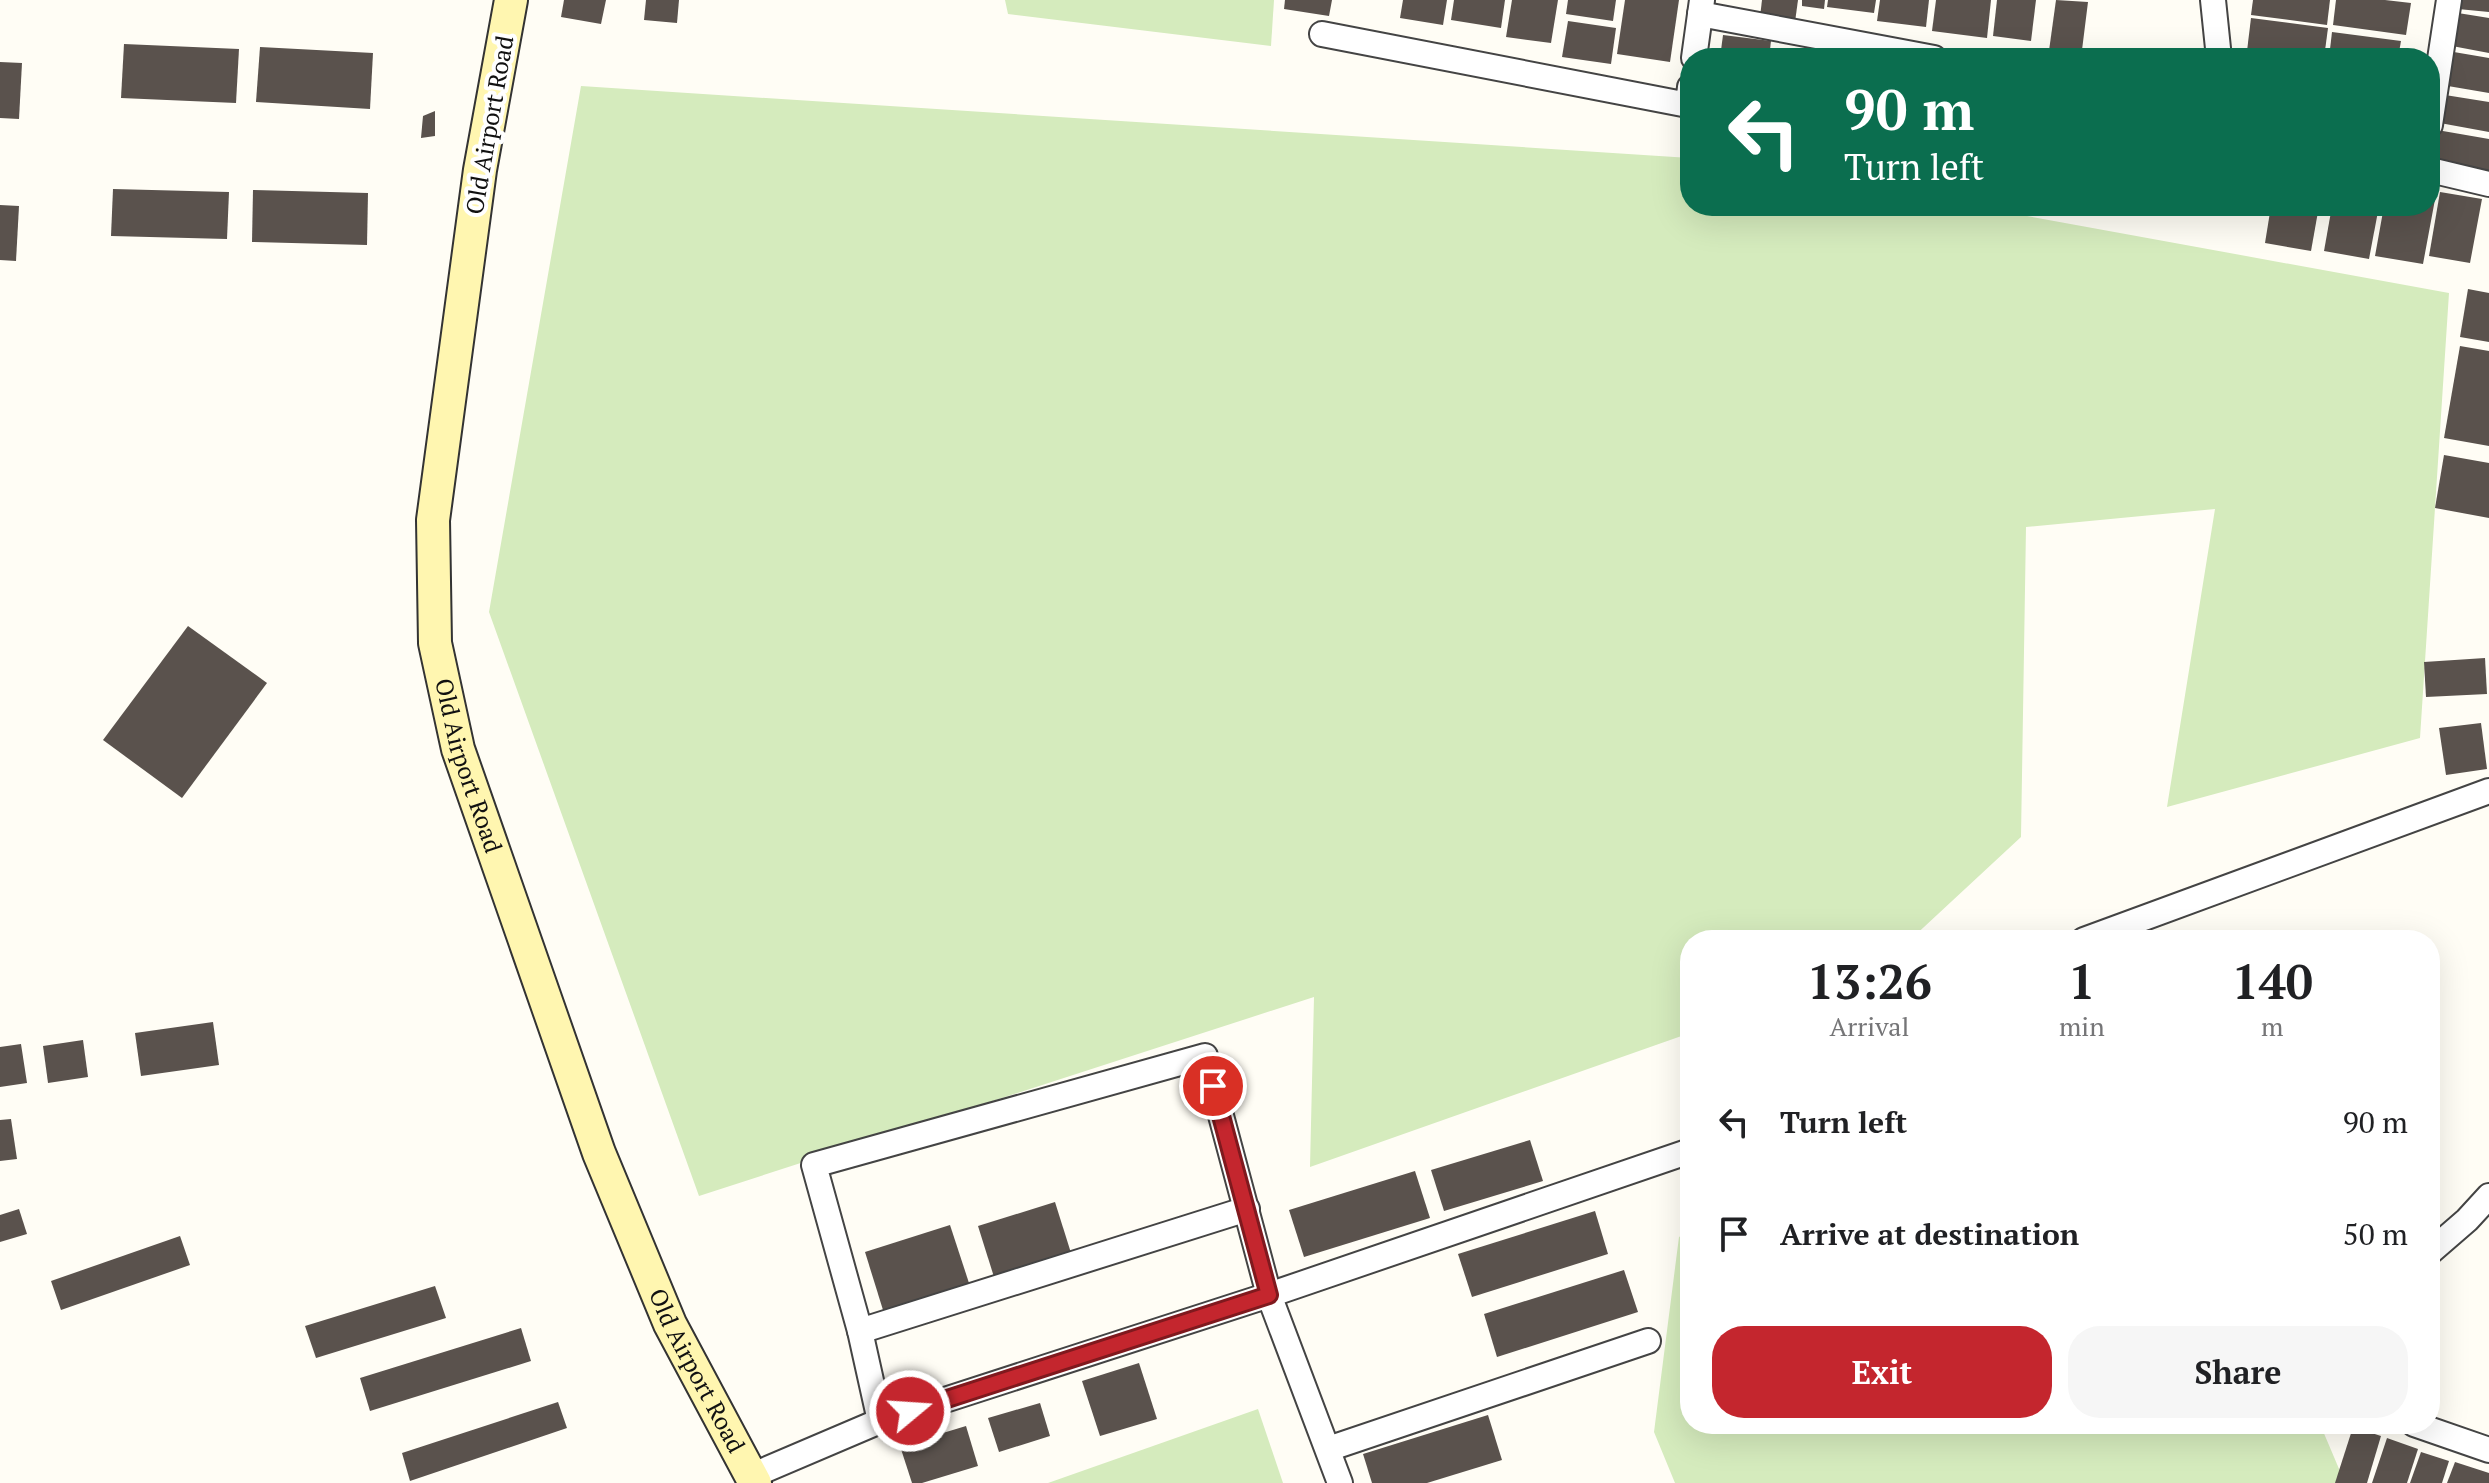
<!DOCTYPE html>
<html lang="en">
<head>
<meta charset="utf-8">
<style>
	:root { --surface:#fff; --page:#f6f6f6; --text:#202124; --muted:#757577; --accent:#c4262e }
	body { margin:0; font-family:"PT Serif",serif; background:var(--page); color:var(--text); height:100vh; display:flex; flex-direction:column; font-size:30px; white-space:nowrap }
	* { box-sizing:border-box; margin:0 }
	p { font-size:26px; color:var(--muted) }
	.icon { flex:none; width:44px; height:44px; fill:none; stroke:currentColor; stroke-width:2; stroke-linecap:round; stroke-linejoin:round }
	.map { position:relative; flex:1; overflow:hidden }
	.side { position:absolute; left:1680px; top:930px; width:760px; height:504px; display:flex; flex-direction:column; background:var(--surface); border-radius:32px; box-shadow:0 8px 32px #0002 }
	.side>* { flex:none }
	.hud { position:absolute; left:1680px; top:48px; width:760px; height:168px; border-radius:32px; box-shadow:0 8px 32px #0002; background:#0b6e4f; color:#fff; overflow:hidden }
	.pin { position:absolute; display:grid; place-items:center; width:68px; height:68px; color:#fff; margin:-34px; border:4px solid #fff; border-radius:50%; box-shadow:0 2px 8px #0007 }
	.me { position:absolute; width:88px; margin:-44px; rotate:72deg; stroke-linejoin:round; filter:drop-shadow(0 0 6px #0008) }
	.turn { display:flex; align-items:center; gap:28px; height:168px; padding:0 32px; font-size:36px }
	.turn .icon { width:104px; height:104px; stroke-width:2.5 }
	.turn b { display:block; font-size:56px; line-height:68px }
	.eta { display:flex; justify-content:space-evenly; align-items:center; height:136px; text-align:center }
	.eta b { font-size:48px; font-weight:600; line-height:56px }
	.primary-button { display:flex; gap:16px; margin-top:auto; padding:16px 32px }
	.primary-button a { flex:1; height:92px; border-radius:32px; background:var(--accent); color:#fff; font-size:32px; font-weight:600; line-height:92px; text-align:center }
	.primary-button a+a { background:var(--page); color:var(--text) }
	ul { padding:0; list-style:none }
	li { display:flex; align-items:center; gap:24px; height:112px; padding:0 32px }
	li div { flex:1 }
	li b { display:block; font-size:30px }
	li em { font-style:normal }
	.map>svg:first-child { display:block }
	.green { fill:#d5ebbd }
	.building { fill:#5a524d }
	.lines { fill:none; stroke-linecap:round; stroke-linejoin:round }
	.street-casing { stroke:#444; stroke-width:28 }
	.secondary-casing { stroke:#333; stroke-width:36 }
	.street { stroke:#fff; stroke-width:24 }
	.secondary { stroke:#fff6b0; stroke-width:32 }
	.route-casing { stroke:#7f191e; stroke-width:20 }
	.route { stroke:#c4262e; stroke-width:14 }
	.labels { text-anchor:middle; stroke-width:8; stroke-linejoin:round; paint-order:stroke }
	.street-label { font-size:24px; fill:#111; stroke:#fff }
</style>
</head>
<body>
<div class="map">
<svg width="2489" height="1483" viewBox="0 0 2489 1483">
	<rect width="100%" height="100%" fill="#fffdf5"/>
	<!-- green -->
	<g class="green">
		<polygon points="1005,0 1274,0 1271,46 1008,14"/>
		<polygon points="581,86 1690,158 1690,206 1972,206 2449,293 2420,738 2167,807 2215,509 2026,527 2021,837 1910,940 1690,940 1690,1033 1310,1167 1314,997 699,1196 489,612"/>
		<polygon points="1690,1231 1690,1424 2320,1424 2345,1483 1675,1483 1654,1432 1679,1237"/>
		<polygon points="1258,1409 1283,1483 1048,1483"/>
	</g>
	<!-- building -->
	<g class="building">
		<polygon points="564,0 606,0 601,24 561,17"/>
		<polygon points="646,0 679,0 677,23 644,20"/>
		<polygon points="1285,0 1332,0 1329,16 1284,9"/>
		<polygon points="1403,0 1447,0 1443,25 1400,18"/>
		<polygon points="1454,0 1505,0 1501,28 1451,20"/>
		<polygon points="1512,0 1558,0 1551,43 1506,37"/>
		<polygon points="1568,0 1616,0 1613,21 1566,14"/>
		<polygon points="1625,0 1679,0 1670,62 1617,54"/>
		<polygon points="1762,0 1798,0 1795,22 1760,17"/>
		<polygon points="1802,0 1825,0 1824,9 1802,6"/>
		<polygon points="1828,0 1876,0 1874,13 1827,7"/>
		<polygon points="1880,0 1929,0 1926,27 1877,21"/>
		<polygon points="1936,0 1991,0 1987,38 1932,31"/>
		<polygon points="1997,0 2036,0 2031,41 1993,36"/>
		<polygon points="2056,0 2088,2 2081,58 2048,58"/>
		<polygon points="2253,0 2330,0 2327,25 2251,15"/>
		<polygon points="2336,0 2385,0 2411,3 2406,35 2333,25"/>
		<polygon points="2460,0 2489,0 2489,12 2458,9"/>
		<polygon points="2458,13 2489,18 2489,53 2452,46"/>
		<polygon points="2251,18 2328,28 2324,58 2301,58 2247,51"/>
		<polygon points="1568,21 1616,28 1611,64 1562,57"/>
		<polygon points="2332,32 2401,41 2398,58 2329,58"/>
		<polygon points="1723,35 1771,41 1769,58 1720,58"/>
		<polygon points="124,44 239,49 236,103 121,98"/>
		<polygon points="260,47 373,53 370,109 256,102"/>
		<polygon points="2448,51 2489,58 2489,93 2442,85"/>
		<polygon points="0,62 22,63 19,119 0,118"/>
		<polygon points="2445,95 2489,102 2489,132 2440,123"/>
		<polygon points="435,111 435,136 421,138 423,116"/>
		<polygon points="2437,130 2489,139 2489,172 2431,162"/>
		<polygon points="113,189 229,192 227,239 111,236"/>
		<polygon points="253,190 368,193 367,245 252,242"/>
		<polygon points="2440,192 2482,199 2470,263 2429,256"/>
		<polygon points="2430,193 2436,194 2423,264 2375,256 2384,206 2430,206"/>
		<polygon points="0,205 19,206 16,261 0,260"/>
		<polygon points="2271,206 2319,206 2311,251 2265,243"/>
		<polygon points="2332,206 2379,206 2369,259 2324,251"/>
		<polygon points="2468,289 2489,293 2489,342 2460,337"/>
		<polygon points="2460,346 2489,351 2489,446 2444,438"/>
		<polygon points="2444,455 2489,463 2489,518 2435,508"/>
		<polygon points="188,626 267,683 182,798 103,740"/>
		<polygon points="2485,658 2487,694 2426,697 2424,662"/>
		<polygon points="2481,723 2487,769 2446,775 2439,728"/>
		<polygon points="213,1022 219,1065 141,1076 135,1033"/>
		<polygon points="83,1040 88,1077 48,1083 43,1046"/>
		<polygon points="21,1044 27,1083 0,1087 0,1047"/>
		<polygon points="11,1119 17,1159 0,1161 0,1120"/>
		<polygon points="1530,1140 1543,1181 1444,1211 1431,1170"/>
		<polygon points="1415,1171 1430,1218 1304,1257 1289,1210"/>
		<polygon points="1055,1202 1071,1253 994,1277 978,1226"/>
		<polygon points="19,1209 27,1234 0,1242 0,1215"/>
		<polygon points="1595,1211 1608,1254 1472,1297 1458,1254"/>
		<polygon points="950,1225 969,1283 883,1310 865,1252"/>
		<polygon points="180,1236 190,1265 61,1310 51,1281"/>
		<polygon points="1624,1270 1638,1312 1497,1357 1484,1314"/>
		<polygon points="435,1286 446,1318 316,1358 305,1326"/>
		<polygon points="521,1328 531,1361 370,1411 360,1378"/>
		<polygon points="1139,1363 1157,1419 1100,1436 1082,1381"/>
		<polygon points="558,1402 567,1428 410,1481 402,1453"/>
		<polygon points="1040,1403 1050,1436 999,1452 988,1418"/>
		<polygon points="1488,1415 1502,1460 1427,1483 1372,1483 1363,1454"/>
		<polygon points="966,1426 978,1466 922,1483 912,1483 900,1446"/>
		<polygon points="2353,1427 2381,1436 2367,1483 2335,1483"/>
		<polygon points="2387,1438 2418,1449 2407,1483 2372,1483"/>
		<polygon points="2421,1452 2449,1461 2442,1483 2410,1483"/>
		<polygon points="2455,1462 2489,1473 2489,1483 2447,1483"/>
	</g>
	<g class="lines">
		<!-- street casing -->
		<g class="street-casing">
			<g id="street">
				<polyline points="2213,0 2219,58"/>
				<polyline points="1700,14 1934,58"/>
				<polyline points="1322,34 1688,105 1690,87"/>
				<polyline points="1694,58 1702,0"/>
				<polyline points="2430,125 2449,0"/>
				<polyline points="2430,170 2489,184"/>
				<polyline points="2084,940 2489,791"/>
				<polyline points="2430,1252 2467,1220 2489,1196"/>
				<polyline points="860,1331 1247,1209"/>
				<polyline points="880,1421 860,1331 814,1165 1205,1056 1269,1295 1340,1483"/>
				<polyline points="2414,1424 2489,1450"/>
				<polyline points="1328,1449 1648,1341"/>
				<polyline points="751,1476 880,1421 1269,1295 1690,1151"/>
			</g>
		</g>
		<!-- secondary casing -->
		<g class="secondary-casing">
			<g id="secondary">
				<path id="s1" d="M511,0L480,170L433,520L435,643L458,749L599,1153L670,1324L755,1483"/>
			</g>
		</g>
		<!-- street -->
		<use href="#street" class="street"/>
		<!-- secondary -->
		<use href="#secondary" class="secondary"/>
	</g>
	<g class="lines">
		<!-- route casing -->
		<g class="route-casing">
			<polyline id="route" points="910,1411 1269,1295 1213,1086"/>
		</g>
		<!-- route -->
		<use href="#route" class="route"/>
	</g>
	<g class="labels">
		<!-- street labels -->
		<g class="street-label">
			<text transform="translate(490 125) rotate(-80)" y="8">Old Airport Road</text>
			<text dy="8" stroke="none"><textPath href="#s1" startOffset="776">Old Airport Road</textPath></text>
			<text dy="8" stroke="none"><textPath href="#s1" startOffset="1424">Old Airport Road</textPath></text>
		</g>
	</g>
</svg>
<div class="pin" style="left:1213px;top:1086px;background:#d93025"><svg class="icon" aria-label="arrive" viewBox="0 0 24 24"><path d="M6 21V4h12l-3 4 3 4H6"/></svg></div>
<svg class="me" style="left:910px;top:1411px" viewBox="-20 -20 40 40"><circle r="17" fill="#c4262e" stroke="#fff" stroke-width="3"/><path d="M0-11L8 9 0 5-8 9z" fill="#fff"/></svg>
<div class="hud">
<div class="turn"><svg class="icon" aria-label="left" viewBox="0 0 24 24"><path d="M17 20v-9H6M10 6l-5 5 5 5"/></svg><div><b>90 m</b>Turn left</div></div>
</div>
<section class="side">
<div class="eta">
<div><b>13:26</b><p>Arrival</p></div>
<div><b>1</b><p>min</p></div>
<div><b>140</b><p>m</p></div>
</div>
<ul>
<li><svg class="icon" aria-label="left" viewBox="0 0 24 24"><path d="M17 20v-9H6M10 6l-5 5 5 5"/></svg><div><b>Turn left</b></div><em>90 m</em></li>
<li><svg class="icon" aria-label="arrive" viewBox="0 0 24 24"><path d="M6 21V4h12l-3 4 3 4H6"/></svg><div><b>Arrive at destination</b></div><em>50 m</em></li>
</ul>
<div class="primary-button"><a>Exit</a><a>Share</a></div>
</section>
</div>
</body>
</html>
